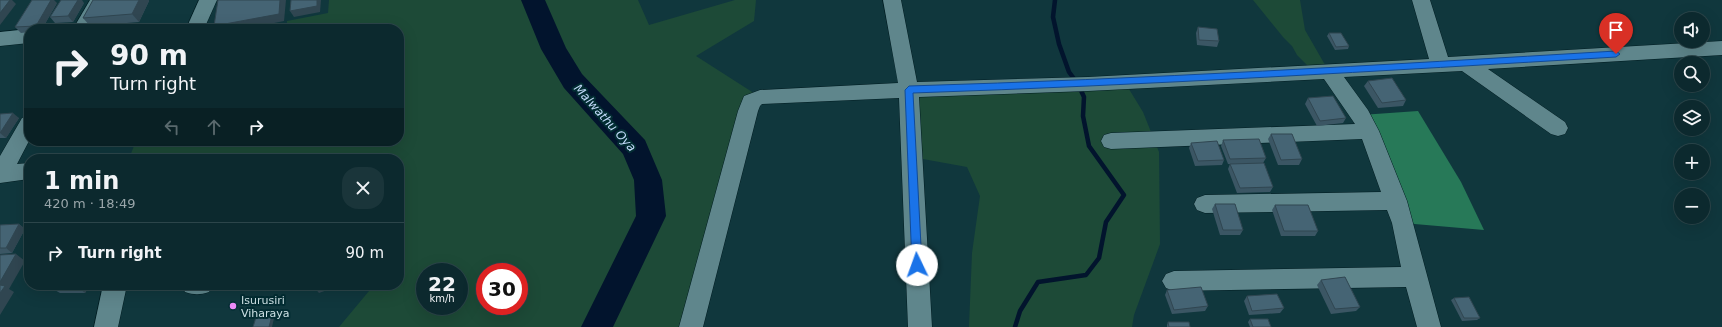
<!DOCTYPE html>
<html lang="en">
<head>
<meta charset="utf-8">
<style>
	:root { --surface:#0c292e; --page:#1a353a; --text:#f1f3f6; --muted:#9aa6aa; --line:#2c454a }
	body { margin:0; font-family:"DejaVu Sans",sans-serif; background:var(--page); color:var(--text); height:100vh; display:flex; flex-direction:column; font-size:15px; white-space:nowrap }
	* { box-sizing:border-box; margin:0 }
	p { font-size:13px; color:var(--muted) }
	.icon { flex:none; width:22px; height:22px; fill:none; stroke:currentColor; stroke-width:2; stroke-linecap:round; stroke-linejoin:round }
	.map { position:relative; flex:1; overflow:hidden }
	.panel { position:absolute; left:24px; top:154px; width:380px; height:136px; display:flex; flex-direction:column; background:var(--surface); border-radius:16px; box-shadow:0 4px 16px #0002,0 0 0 1px var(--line) }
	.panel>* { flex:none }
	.guide { position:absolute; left:24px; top:24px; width:380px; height:122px; border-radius:16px; box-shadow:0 4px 16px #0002,0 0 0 1px var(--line); background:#0c292e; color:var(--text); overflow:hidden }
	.controls { position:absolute; left:1674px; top:12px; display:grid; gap:8px }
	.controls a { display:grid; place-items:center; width:36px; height:36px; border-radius:50%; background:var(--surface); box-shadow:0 4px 16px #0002,0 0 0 1px var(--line); font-size:20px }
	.speed { position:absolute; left:416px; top:263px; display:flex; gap:8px; font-size:20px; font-weight:700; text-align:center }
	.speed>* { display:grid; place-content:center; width:52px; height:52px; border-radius:50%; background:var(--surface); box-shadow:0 4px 16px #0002,0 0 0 1px var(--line); line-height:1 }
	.speed small { font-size:10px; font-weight:400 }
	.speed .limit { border:6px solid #d22; background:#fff; color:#111 }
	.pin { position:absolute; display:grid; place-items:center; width:34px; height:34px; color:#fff; margin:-41px -17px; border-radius:50% 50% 50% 0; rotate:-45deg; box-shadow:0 0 4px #0007 }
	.pin .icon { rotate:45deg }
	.me { position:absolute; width:44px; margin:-22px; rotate:357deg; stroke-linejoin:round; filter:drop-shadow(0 0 3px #0008) }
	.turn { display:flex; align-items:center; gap:14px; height:84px; padding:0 20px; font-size:18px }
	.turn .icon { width:52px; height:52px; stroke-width:2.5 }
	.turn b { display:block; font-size:28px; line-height:34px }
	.lanes { display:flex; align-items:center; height:38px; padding:0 20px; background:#0003; justify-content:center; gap:20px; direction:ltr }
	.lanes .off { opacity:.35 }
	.round { display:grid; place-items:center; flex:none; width:42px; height:42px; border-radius:16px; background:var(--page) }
	.summary { display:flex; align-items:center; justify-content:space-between; height:68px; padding:0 20px }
	h1 { font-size:24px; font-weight:700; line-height:30px }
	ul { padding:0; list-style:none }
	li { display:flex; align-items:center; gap:12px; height:60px; padding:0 20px; border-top:1px solid var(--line) }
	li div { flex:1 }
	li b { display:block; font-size:15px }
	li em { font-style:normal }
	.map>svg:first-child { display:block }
	.green { fill:#1d4a37; fill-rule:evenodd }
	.forest { fill:#277958 }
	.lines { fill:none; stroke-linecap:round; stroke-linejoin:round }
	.stream { stroke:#02142d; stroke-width:4.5 }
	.river { fill:#02142d; fill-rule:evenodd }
	.minor-casing { stroke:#011d22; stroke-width:1 }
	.minor { fill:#5f868c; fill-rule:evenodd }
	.wall { fill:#3b5664 }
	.shaded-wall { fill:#304651 }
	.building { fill:#456474; stroke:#304651 }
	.route { fill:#1a73e8; stroke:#114b97 }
	.poi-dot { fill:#ed8cf9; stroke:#032d33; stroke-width:1.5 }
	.labels { text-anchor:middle; stroke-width:4; stroke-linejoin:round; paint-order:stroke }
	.poi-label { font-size:11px; fill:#cde1e5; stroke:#032d33; text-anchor:start }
	.water-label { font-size:12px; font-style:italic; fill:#c3dbfa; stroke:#032d33 }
</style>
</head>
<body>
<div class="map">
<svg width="1722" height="327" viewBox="0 0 1722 327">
	<rect width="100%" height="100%" fill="#10373d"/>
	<!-- green -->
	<g class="green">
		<path d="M329,0H638L649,25L735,0H756L754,21L696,56L760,97L690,327H339L374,285H399V159H135L130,156L136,141H399V29H287V21L328,13ZM425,272H459V306H425ZM485,272H519V306H485Z"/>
		<polygon points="1253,0 1300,0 1305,30 1328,70 1313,71 1297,55 1292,46 1283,37"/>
		<polygon points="1124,81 1143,112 1159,152 1160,244 1134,315 1132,327 969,327 972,253 980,196 967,167 912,157 909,90"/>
	</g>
	<!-- forest -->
	<polygon class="forest" points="1418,111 1461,182 1484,230 1403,223 1361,115"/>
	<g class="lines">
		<!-- stream -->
		<polyline class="stream" points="1015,327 1020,311 1038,282 1086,275 1099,258 1106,222 1124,195 1089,146 1083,116 1084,97 1078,84 1069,72 1059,44 1053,17 1055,0"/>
		<!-- river -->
		<polygon class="river" points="521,0 545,0 566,48 582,74 645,140 662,180 666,216 613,327 581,327 636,216 634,180 623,154 564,88 541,49"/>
		<!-- minor casing -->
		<g class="minor-casing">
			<g id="minor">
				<polygon points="90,0 108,0 91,29 73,29"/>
				<polygon points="199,0 217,0 204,29 186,29"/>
				<polygon points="883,0 901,0 917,82 1088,77 1429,59 1412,0 1430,0 1448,57 1722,41 1722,55 1488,69 1565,122 1568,128 1565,134 1558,136 1551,134 1462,71 1344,77 1368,110 1379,131 1407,201 1441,327 1417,327 1406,287 1174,291 1166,288 1162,281 1166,274 1174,271 1401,267 1392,223 1387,210 1205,213 1197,210 1194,204 1197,198 1205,195 1381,192 1362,139 1111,149 1104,147 1101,141 1104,135 1111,133 1355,124 1324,79 1088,91 919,97 932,327 908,327 899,98 762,104 760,106 758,111 703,327 679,327 738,111 744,96 760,90 898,83"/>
				<polygon points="29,29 29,43 0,46 0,32"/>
				<polygon points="29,115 29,141 17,164 29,163 29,179 0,183 0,156 22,118"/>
				<polygon points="103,285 127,285 118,327 94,327"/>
				<path d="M181,285H213L209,292C200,295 194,295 185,292Z"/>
			</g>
		</g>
		<!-- minor -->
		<use href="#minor" class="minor"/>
	</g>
	<!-- wall -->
	<g class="wall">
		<polygon points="93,0 149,0 149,1 139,22 90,26 83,18"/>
		<polygon points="57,3 42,29 29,29 29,32 21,33 15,27"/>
		<polygon points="84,3 73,22 55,23 50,17"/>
		<polygon points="1198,27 1219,41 1217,47 1197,45 1196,33"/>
		<polygon points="1329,33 1349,46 1348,49 1335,50 1327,36"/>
		<polygon points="1368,81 1406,100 1403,106 1378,108 1364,86"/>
		<polygon points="1308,98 1346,118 1343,123 1317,126 1305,104"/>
		<polygon points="0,114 19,118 6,138 0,138"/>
		<polygon points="1271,134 1302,159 1299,165 1278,165 1268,139"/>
		<polygon points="1223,140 1266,158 1263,163 1273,187 1270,192 1237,193 1228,169 1230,164 1228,164 1221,146"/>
		<polygon points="1191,143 1224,160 1222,165 1195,166 1189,148"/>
		<polygon points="1215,204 1243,230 1240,235 1220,235 1212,209"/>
		<polygon points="1275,205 1318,231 1315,236 1281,236 1272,210"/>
		<polygon points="19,224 25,229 12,253 0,254 0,225"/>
		<polygon points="1321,280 1360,307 1356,311 1331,314 1317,285"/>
		<polygon points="90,285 85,293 60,293 53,289"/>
		<polygon points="277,285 290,285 285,287 278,286"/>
		<polygon points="1167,290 1208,306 1205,311 1172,314 1165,295"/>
		<polygon points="1247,296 1284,308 1280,313 1249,315 1244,301"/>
		<polygon points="1454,298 1480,318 1477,320 1462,321 1451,300"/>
		<polygon points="1250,319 1271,327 1250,327 1248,322"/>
		<polygon points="1168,322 1190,327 1167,327 1167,325"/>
	</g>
	<!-- shaded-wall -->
	<g class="shaded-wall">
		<polygon points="10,0 12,0 16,4 0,25 0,13"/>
		<polygon points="51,0 54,0 57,3 42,29 39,29 36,26"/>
		<polygon points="78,0 82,0 84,3 73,22 68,16"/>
		<polygon points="139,0 149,0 149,1 139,22 132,14"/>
		<polygon points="280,0 286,0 284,21 245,29 216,29 214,26"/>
		<polygon points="317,0 321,0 320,12 294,17 290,11"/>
		<polygon points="13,113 19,118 6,138 0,133"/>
		<polygon points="19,224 25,229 12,253 6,248"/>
		<polygon points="16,254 25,261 9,289 14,292 0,315 0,282"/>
		<polygon points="81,285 90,285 85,293 79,288"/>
		<polygon points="282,285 290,285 285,287"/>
		<polygon points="316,285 341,285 319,293 313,286"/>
		<polygon points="273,312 275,314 272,327 269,327"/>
	</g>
	<!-- building -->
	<g class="building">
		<polygon points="0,0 10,0 0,13"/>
		<polygon points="32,0 51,0 36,26 15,27"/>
		<polygon points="61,0 78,0 68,16 50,17"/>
		<polygon points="93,0 139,0 132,14 83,18"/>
		<polygon points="218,0 280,0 279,14 214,26"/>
		<polygon points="291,0 317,0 317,6 290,11"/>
		<polygon points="1198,27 1217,29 1219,41 1199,40"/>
		<polygon points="1329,33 1341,33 1349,46 1336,47"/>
		<polygon points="1392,78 1406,100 1382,103 1368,81"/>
		<polygon points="1333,96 1346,118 1320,121 1308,98"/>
		<polygon points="13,113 0,133 0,114"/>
		<polygon points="1271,134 1292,134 1302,159 1281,160"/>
		<polygon points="1259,139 1266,158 1230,159 1223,140"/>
		<polygon points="1217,141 1224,160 1198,161 1191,143"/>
		<polygon points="1264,163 1273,187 1240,188 1230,164"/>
		<polygon points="1215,204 1235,204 1243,230 1223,230"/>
		<polygon points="1275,205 1308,205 1318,231 1284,231"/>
		<polygon points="19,224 6,248 0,248 0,225"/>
		<polygon points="16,254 0,282 0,255"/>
		<polygon points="1345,277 1360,307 1335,309 1321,280"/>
		<polygon points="0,285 5,286 0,293"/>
		<polygon points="55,285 81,285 79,288 53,289"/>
		<polygon points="1201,287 1208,306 1174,310 1167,290"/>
		<polygon points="1277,294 1284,308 1252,311 1247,296"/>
		<polygon points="1469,297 1480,318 1464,318 1454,298"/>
		<polygon points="273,312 269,327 253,327 257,314"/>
		<polygon points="1250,319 1268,319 1271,327 1253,327"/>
		<polygon points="1168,322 1189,322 1190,327 1169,327"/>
	</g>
	<!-- route -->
	<path class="route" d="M1616,51L1620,54L1616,57C1382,71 1148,85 913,93L922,265L921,268L917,269L914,268L912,265L905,90L909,86C1145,79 1380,65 1616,51Z"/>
	<!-- markers -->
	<circle class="poi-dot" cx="233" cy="306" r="4"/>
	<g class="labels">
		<!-- poi labels -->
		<g class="poi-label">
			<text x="241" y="304">Isurusiri<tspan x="241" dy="13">Viharaya</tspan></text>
		</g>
		<!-- water labels -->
		<g class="water-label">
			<text transform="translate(605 118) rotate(48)" y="4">Malwathu Oya</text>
		</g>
	</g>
</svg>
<div class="controls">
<a><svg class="icon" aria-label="sound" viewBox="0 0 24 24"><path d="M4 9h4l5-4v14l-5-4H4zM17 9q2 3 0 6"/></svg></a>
<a><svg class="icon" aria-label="search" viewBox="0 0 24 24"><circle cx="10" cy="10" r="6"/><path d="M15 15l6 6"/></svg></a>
<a><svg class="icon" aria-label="layers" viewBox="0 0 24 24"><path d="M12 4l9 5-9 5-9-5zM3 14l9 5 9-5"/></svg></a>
<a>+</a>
<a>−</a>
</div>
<div class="speed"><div>22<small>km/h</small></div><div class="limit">30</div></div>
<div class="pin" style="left:1616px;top:54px;background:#d93025"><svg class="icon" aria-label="arrive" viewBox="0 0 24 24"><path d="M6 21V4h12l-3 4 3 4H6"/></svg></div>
<svg class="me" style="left:917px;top:265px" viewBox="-20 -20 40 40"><circle r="19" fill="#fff"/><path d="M0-13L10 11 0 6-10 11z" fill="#1a73e8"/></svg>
<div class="guide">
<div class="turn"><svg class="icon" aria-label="right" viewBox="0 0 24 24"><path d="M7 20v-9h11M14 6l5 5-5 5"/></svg><div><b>90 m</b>Turn right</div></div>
<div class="lanes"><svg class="icon off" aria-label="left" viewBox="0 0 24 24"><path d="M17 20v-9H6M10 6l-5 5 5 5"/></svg><svg class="icon off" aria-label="ahead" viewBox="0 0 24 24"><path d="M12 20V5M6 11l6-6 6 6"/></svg><svg class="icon" aria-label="right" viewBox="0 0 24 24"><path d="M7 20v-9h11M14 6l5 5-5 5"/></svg></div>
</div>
<section class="panel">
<div class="summary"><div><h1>1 min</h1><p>420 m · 18:49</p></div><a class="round"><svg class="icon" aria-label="close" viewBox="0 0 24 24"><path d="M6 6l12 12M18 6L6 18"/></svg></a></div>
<ul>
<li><svg class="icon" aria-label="right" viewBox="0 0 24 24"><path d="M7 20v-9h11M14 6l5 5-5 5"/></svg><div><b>Turn right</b></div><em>90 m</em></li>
</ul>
</section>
</div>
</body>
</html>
